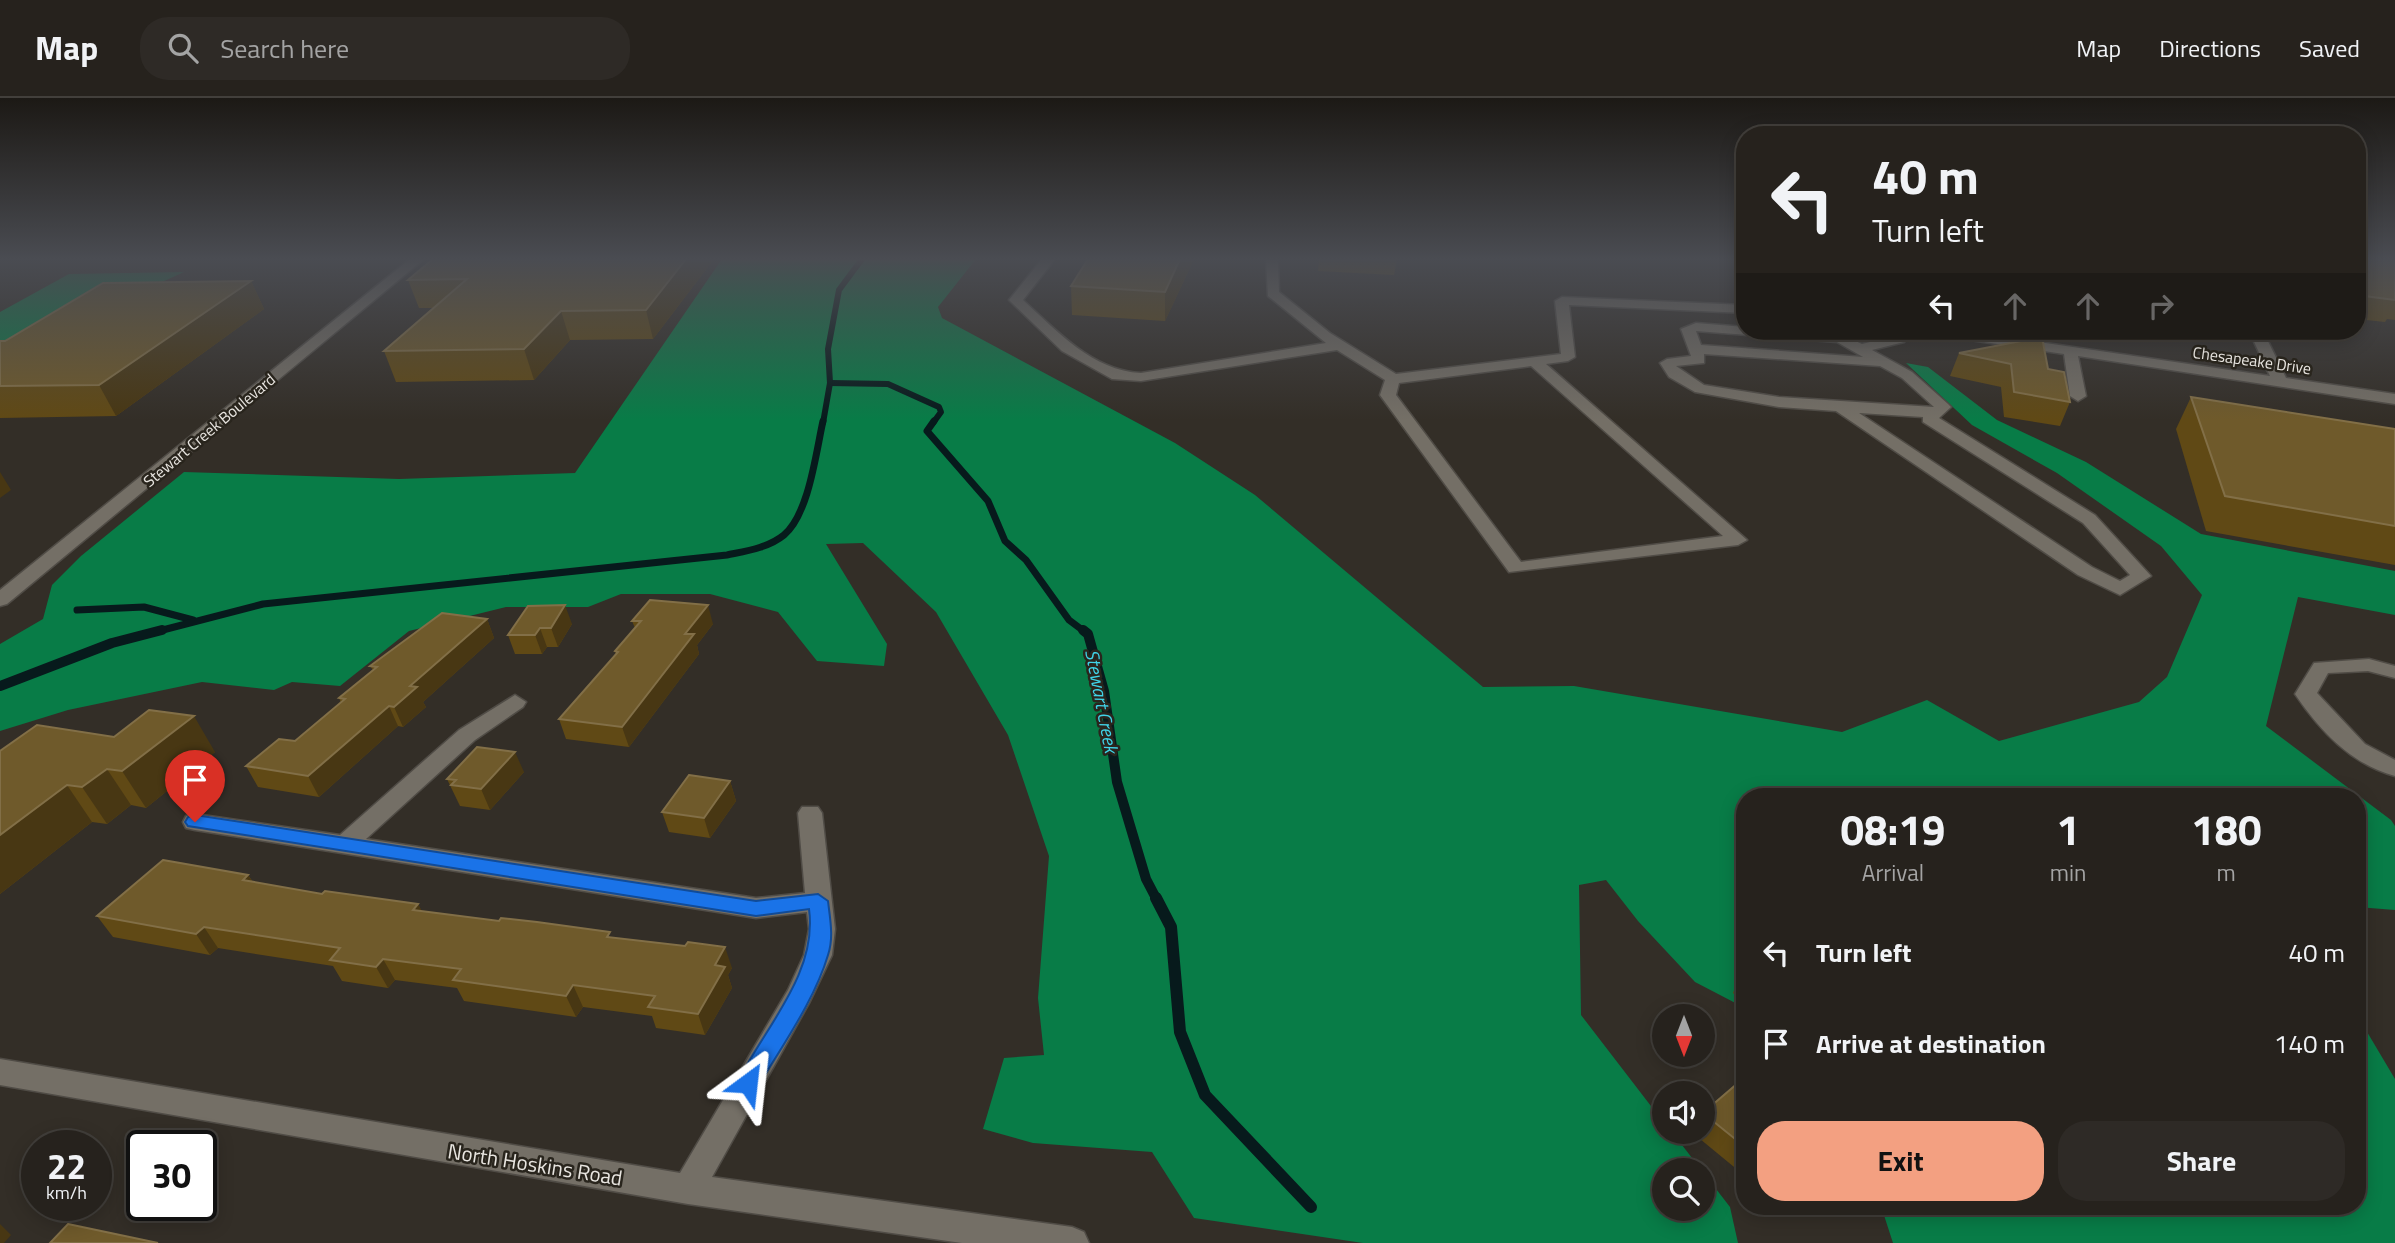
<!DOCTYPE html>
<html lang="en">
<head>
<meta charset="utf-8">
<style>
	:root { --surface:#26221d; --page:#2e2a26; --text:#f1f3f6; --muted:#a4a4a4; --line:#423f3b; --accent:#f3a081 }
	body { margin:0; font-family:"Titillium Web",sans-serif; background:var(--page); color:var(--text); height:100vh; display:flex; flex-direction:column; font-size:26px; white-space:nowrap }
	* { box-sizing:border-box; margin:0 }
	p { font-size:23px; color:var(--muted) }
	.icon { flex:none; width:38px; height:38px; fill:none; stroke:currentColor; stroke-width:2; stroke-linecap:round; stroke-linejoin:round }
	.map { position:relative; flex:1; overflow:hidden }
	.side { position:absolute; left:1736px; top:690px; width:630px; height:427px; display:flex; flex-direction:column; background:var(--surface); border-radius:28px; box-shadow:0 4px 18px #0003,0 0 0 2px var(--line) }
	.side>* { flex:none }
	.banner { position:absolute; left:1736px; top:28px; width:630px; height:214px; border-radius:28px; box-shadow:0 4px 18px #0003,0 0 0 2px var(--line); background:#26221d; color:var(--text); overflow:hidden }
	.needle { width:46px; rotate:180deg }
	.fabs { position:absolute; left:1652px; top:906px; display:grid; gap:14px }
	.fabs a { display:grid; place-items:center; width:63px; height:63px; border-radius:50%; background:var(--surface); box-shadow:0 4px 18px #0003,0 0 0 2px var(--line); font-size:35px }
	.speed { position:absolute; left:21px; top:1032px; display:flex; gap:14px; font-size:35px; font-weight:700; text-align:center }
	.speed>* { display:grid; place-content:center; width:91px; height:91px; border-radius:50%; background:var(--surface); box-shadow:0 4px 18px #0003,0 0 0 2px var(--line); line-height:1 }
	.speed small { font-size:18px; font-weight:400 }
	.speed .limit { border:4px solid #111; border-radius:10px; background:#fff; color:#111 }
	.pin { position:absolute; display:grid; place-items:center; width:60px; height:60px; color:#fff; margin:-72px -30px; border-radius:50% 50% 50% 0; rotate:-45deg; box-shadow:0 0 7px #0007 }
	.pin .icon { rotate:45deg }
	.me { position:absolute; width:77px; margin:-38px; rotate:30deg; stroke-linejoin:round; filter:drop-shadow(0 0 5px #0008) }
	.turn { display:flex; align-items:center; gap:24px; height:147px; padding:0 21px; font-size:32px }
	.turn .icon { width:91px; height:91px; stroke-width:2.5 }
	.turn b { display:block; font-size:49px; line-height:60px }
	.lanes { display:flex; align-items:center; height:66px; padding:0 21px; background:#0003; justify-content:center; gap:35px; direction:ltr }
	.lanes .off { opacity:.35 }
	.eta { display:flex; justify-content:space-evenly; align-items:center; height:119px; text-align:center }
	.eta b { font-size:42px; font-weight:700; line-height:49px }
	.cta { display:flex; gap:14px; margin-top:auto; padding:14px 21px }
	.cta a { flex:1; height:80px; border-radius:28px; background:var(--accent); color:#111; font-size:28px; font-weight:700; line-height:80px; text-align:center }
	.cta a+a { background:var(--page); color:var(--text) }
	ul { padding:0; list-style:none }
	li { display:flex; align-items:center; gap:21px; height:91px; padding:0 21px }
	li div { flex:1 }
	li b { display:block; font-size:26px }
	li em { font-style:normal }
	header { display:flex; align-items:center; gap:42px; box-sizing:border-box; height:98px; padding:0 35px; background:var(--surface); border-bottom:2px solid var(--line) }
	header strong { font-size:33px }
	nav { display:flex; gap:38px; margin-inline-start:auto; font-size:24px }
	.search { width:490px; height:63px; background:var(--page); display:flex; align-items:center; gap:18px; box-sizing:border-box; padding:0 24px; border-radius:28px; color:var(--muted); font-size:26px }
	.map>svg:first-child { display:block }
	.forest { fill:#087c47 }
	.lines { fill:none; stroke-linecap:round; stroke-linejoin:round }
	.stream-far3 { stroke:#071a1c; stroke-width:6 }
	.stream-far2 { stroke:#071a1c; stroke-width:7 }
	.stream-far1 { stroke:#071a1c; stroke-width:10 }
	.stream { stroke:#071a1c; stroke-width:12 }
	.minor-casing { stroke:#504c46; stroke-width:3 }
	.minor { fill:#746f66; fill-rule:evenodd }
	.wall { fill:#604915 }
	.shaded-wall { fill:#483713 }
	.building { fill:#6f5a2b; stroke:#826f47; stroke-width:2 }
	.route { fill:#1a73e8; stroke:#114b97; stroke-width:2 }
	.labels { text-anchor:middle; stroke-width:5; stroke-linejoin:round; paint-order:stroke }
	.far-street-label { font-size:16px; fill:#e8e5e0; stroke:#29251d }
	.water-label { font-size:19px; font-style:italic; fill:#40d4e8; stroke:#29251d }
	.near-street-label { font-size:21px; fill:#e8e5e0; stroke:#29251d }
</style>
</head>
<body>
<header>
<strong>Map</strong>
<div class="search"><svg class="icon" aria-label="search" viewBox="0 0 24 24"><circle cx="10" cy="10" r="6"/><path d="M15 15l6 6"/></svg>Search here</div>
<nav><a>Map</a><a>Directions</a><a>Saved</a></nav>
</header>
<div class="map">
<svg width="2395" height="1145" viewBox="0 0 2395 1145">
	<rect width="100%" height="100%" fill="#332e27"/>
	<!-- forest -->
	<g class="forest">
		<polygon points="722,161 976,161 938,209 942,220 1175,345 1255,397 1483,589 1574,588 1842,634 1927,602 1999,643 2139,604 2167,579 2202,497 2161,448 2057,375 1972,327 1906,265 1928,269 1997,322 2086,364 2201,436 2395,473 2395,517 2298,499 2266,628 2391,722 2395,728 2395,812 2357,809 2357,698 1745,698 1745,910 1695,884 1638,823 1606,782 1579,787 1581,917 1664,1025 1664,1034 1672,1034 1702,1073 1664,1073 1664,1111 1703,1111 1703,1074 1730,1109 1738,1145 1363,1145 1194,1120 1152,1054 1033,1045 983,1031 1004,960 1044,957 1038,900 1049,758 1008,637 936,514 863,445 826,446 887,546 884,568 817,563 778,514 710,496 621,496 588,509 506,509 409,533 340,588 292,584 274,592 202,584 68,612 0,633 0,546 43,521 52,487 81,458 184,374 399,381 575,375"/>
		<polygon points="184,174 151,189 0,263 0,214 69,176"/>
		<polygon points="2357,917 2395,981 2395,1145 1893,1145 1881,1108 2357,1108"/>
	</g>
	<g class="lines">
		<!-- stream-far3 -->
		<g class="stream-far3">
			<polyline points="830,285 888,286 939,309 941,314 933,325"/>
			<polyline points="823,325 830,285 828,251 839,192 862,161"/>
		</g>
		<!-- stream-far2 -->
		<g class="stream-far2">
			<polyline points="934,323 927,333 988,403 1005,443 1026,462 1069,522 1085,534"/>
			<polyline points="77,512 144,509 193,522"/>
			<path d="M155,534L263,506L727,457C746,453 768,450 784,437C809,416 816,354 823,323"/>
		</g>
		<!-- stream-far1 -->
		<g class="stream-far1">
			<polyline points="1083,532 1088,536 1104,593 1117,684 1146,781 1157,802"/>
			<polyline points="0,588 112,545 162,532"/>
		</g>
		<!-- stream -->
		<polyline class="stream" points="1156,800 1171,829 1180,934 1205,997 1311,1109"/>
		<!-- minor casing -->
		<g class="minor-casing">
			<g id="minor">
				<polygon points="410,161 424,161 7,506 0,508 0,492"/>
				<path d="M1042,161H1055L1023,202C1057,233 1093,273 1141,275L1326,245L1268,198L1266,161H1278L1279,194L1330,235L1396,276L1561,256L1555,203L1562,199L1745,207V215L1569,207L1575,259L1568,263L1546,266L1747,442L1738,447L1509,474L1380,297L1385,282L1337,252L1141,283L1112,281L1062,253L1009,202ZM1531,268L1723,438L1521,464L1396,297L1399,285Z"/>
				<path d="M1696,225L1745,229V233L1840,236L1862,246L1894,238L1898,233H1912L1904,244L1872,252L1912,274L1948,306L1951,309L1939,320L2095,417L2151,478L2120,497L2078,477L1836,313L1779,309L1695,294L1669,279L1660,265L1667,261L1691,258L1681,231ZM1696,233L1837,244L1863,259L1701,247ZM1704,256L1880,268L1902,280L1934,309L1779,299L1704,287L1676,268L1704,265ZM1859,315L1923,319V324L2083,425L2130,477L2120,483L2092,469Z"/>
				<polygon points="1930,233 1963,233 2270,278 2249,233 2263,233 2286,280 2395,296 2395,306 2078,258 2086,298 2078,303 2070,298 2064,256 1937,237"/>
				<path d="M2369,561L2395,568V580L2368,573L2328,575L2317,595L2365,646L2395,662V678C2351,666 2320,633 2295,596L2314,565Z"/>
				<polygon points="515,597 526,604 523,609 475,642 366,741 756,800 805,795 798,715 802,709 818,709 822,715 835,831 832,857 809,905 712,1079 1072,1129 1084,1134 1089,1145 962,1145 688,1106 0,987 0,961 680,1075 788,892 804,857 809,831 807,814 756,820 195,732 186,730 183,724 186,718 195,716 340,737 459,632"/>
			</g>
		</g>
		<!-- minor -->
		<use href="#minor" class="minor"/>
	</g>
	<!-- wall -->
	<g class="wall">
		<polygon points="714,161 653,241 570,242 534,282 396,284 384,253 434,210 419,210 408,182"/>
		<polygon points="1088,161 1194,161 1165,223 1072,217 1071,188"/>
		<polygon points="1319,161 1397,161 1394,177 1318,173"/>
		<polygon points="2357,161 2395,161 2395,222 2387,221 2385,224 2357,221"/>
		<polygon points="251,183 264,211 116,318 0,320 0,243 5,243"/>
		<polygon points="2066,233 2145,233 2140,243"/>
		<polygon points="1959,255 2048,271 2070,304 2060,328 2004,319 2001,289 1950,278"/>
		<polygon points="2191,299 2395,331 2395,467 2206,433 2176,331"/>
		<polygon points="528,508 572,526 558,549 547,549 542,556 515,556 508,537"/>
		<polygon points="487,521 494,540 423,604 426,609 403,629 398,628 319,699 258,689 246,668 295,643 341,605 339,600 373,572 370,568"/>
		<polygon points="632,523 713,526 697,547 699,556 629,649 566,641 559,621 616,556 615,553 635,530"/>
		<polygon points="0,653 215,654 146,710 131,707 107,726 92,724 0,796"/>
		<polygon points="524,674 490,712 460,708 447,681"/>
		<polygon points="730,683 736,703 710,740 669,734 662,714"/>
		<polygon points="248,777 253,784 322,796 418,806 422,814 612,840 732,870 728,877 732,890 705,937 656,930 652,918 583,909 576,919 464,903 457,890 395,882 388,890 342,883 333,868 218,850 210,857 113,839 97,818"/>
		<polygon points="1745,882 1745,908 1733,895 1737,884"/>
		<polygon points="1745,979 1745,1078 1694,1036 1695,1034 1703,1034 1703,1014"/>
	</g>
	<!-- shaded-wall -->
	<g class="shaded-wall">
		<polygon points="686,161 714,161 653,241 646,212"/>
		<polygon points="1180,161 1194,161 1165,223 1165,194"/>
		<polygon points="251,183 264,211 116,318 99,287"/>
		<polygon points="561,213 570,242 534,282 524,251"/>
		<polygon points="0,374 11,392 0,400"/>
		<polygon points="565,507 572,526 558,549 551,530"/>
		<polygon points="708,507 713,526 697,547 699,556 629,649 622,629 685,536"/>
		<polygon points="487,521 494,540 423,604 426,609 403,629 394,609 410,588"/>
		<polygon points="540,530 547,549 542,556 535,537"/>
		<polygon points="389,608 398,628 319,699 308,678"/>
		<polygon points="194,618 215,654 146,710 122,673"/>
		<polygon points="515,654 524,674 490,712 481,691"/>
		<polygon points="107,671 131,707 107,726 82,689"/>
		<polygon points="730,683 736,703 710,740 704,720"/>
		<polygon points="67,687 92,724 0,796 0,737"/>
		<polygon points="248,777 261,798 243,782"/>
		<polygon points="418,806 429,827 413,812"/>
		<polygon points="204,829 218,850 210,857 196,836"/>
		<polygon points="725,849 732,870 728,877 732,890 705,937 698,916 715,867"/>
		<polygon points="383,861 395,882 388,890 376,869"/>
		<polygon points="573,887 583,909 576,919 566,898"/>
		<polygon points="0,1126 11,1137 4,1145 0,1145"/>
	</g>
	<!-- building -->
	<g class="building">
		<polygon points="433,161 686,161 646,212 561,213 524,251 384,253 467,181 408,182"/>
		<polygon points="1088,161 1180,161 1165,194 1071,188"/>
		<polygon points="2357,161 2395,161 2395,202 2357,197"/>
		<polygon points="251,183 99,287 0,288 0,243 5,243 103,185"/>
		<polygon points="2042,239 2048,271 2064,274 2070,304 2014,294 2011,266 1959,255"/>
		<polygon points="2191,299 2395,331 2395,428 2225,398"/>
		<polygon points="650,502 708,507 685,536 694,536 622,629 559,621 618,554 615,553 641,523 632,523"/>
		<polygon points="565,507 551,530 540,530 535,537 508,537 528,508"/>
		<polygon points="442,515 487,521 410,588 417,589 394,609 389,608 308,678 246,668 279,641 295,643 345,601 339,600 377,569 370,568"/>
		<polygon points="149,612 194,618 122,673 107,671 82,689 67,687 0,737 0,653 37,627 114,639"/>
		<polygon points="477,649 515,654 481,691 451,687 456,682 447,681"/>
		<polygon points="689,677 730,683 704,720 662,714"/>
		<polygon points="163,762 248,777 243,782 322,796 325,793 418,806 413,812 499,823 501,820 537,824 610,834 607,839 685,848 688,844 725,849 715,867 725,869 698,916 648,909 655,898 573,887 566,898 453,882 461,871 383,861 376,869 330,862 340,850 204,829 196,836 97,818"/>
		<polygon points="1745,882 1745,893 1737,884"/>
		<polygon points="1745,979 1745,1049 1703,1015"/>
		<polygon points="68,1126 158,1145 50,1145"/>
	</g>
	<!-- sky -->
	<linearGradient id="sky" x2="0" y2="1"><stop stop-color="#1c1915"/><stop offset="0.5" stop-color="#4a4c52"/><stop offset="1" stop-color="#4a4c52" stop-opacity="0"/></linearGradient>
	<rect width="2395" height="322" fill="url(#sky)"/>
	<!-- route -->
	<path class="route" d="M195,717L756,803L818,796L828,803C830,821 834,839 828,857C814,904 781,949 756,992L748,995L740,992L737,985C764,930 818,876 809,811L756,818L188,728L185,724L188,719Z"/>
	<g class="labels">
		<!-- far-street labels -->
		<g class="far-street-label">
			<text transform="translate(2252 262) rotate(8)" y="6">Chesapeake Drive</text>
			<text transform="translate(209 332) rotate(-40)" y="6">Stewart Creek Boulevard</text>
		</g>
		<!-- water labels -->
		<g class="water-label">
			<text transform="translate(1102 603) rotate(79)" y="7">Stewart Creek</text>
		</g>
		<!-- near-street labels -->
		<g class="near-street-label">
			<text transform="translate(535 1067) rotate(9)" y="7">North Hoskins Road</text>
		</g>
	</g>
</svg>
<div class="fabs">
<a><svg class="needle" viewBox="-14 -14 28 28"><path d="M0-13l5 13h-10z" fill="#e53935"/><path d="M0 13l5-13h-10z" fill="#a4a4a4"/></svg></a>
<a><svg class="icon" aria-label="sound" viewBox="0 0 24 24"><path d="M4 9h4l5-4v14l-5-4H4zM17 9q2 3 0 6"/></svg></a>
<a><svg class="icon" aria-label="search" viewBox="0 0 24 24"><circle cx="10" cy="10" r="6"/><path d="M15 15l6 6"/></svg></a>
</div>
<div class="speed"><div>22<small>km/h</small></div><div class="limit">30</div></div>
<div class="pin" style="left:195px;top:724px;background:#d93025"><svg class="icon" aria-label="arrive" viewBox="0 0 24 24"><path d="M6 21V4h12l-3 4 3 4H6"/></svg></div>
<svg class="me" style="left:748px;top:985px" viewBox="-20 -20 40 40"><path d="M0-17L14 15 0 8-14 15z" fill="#1a73e8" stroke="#fff" stroke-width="4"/></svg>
<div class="banner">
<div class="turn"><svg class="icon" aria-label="left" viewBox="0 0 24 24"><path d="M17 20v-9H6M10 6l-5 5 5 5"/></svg><div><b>40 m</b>Turn left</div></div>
<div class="lanes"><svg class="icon" aria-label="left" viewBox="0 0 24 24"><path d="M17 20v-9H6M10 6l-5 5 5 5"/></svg><svg class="icon off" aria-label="ahead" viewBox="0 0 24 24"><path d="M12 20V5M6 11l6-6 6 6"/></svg><svg class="icon off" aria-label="ahead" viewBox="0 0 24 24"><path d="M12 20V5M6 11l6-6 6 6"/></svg><svg class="icon off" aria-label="right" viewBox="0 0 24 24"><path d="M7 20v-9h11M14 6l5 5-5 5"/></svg></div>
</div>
<section class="side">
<div class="eta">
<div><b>08:19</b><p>Arrival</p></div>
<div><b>1</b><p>min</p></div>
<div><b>180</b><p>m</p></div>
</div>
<ul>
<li><svg class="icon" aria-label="left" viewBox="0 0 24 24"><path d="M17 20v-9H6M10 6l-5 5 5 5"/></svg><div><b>Turn left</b></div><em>40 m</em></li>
<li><svg class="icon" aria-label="arrive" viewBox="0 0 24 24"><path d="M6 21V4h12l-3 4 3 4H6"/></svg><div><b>Arrive at destination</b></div><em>140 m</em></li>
</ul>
<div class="cta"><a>Exit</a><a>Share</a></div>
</section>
</div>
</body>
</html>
